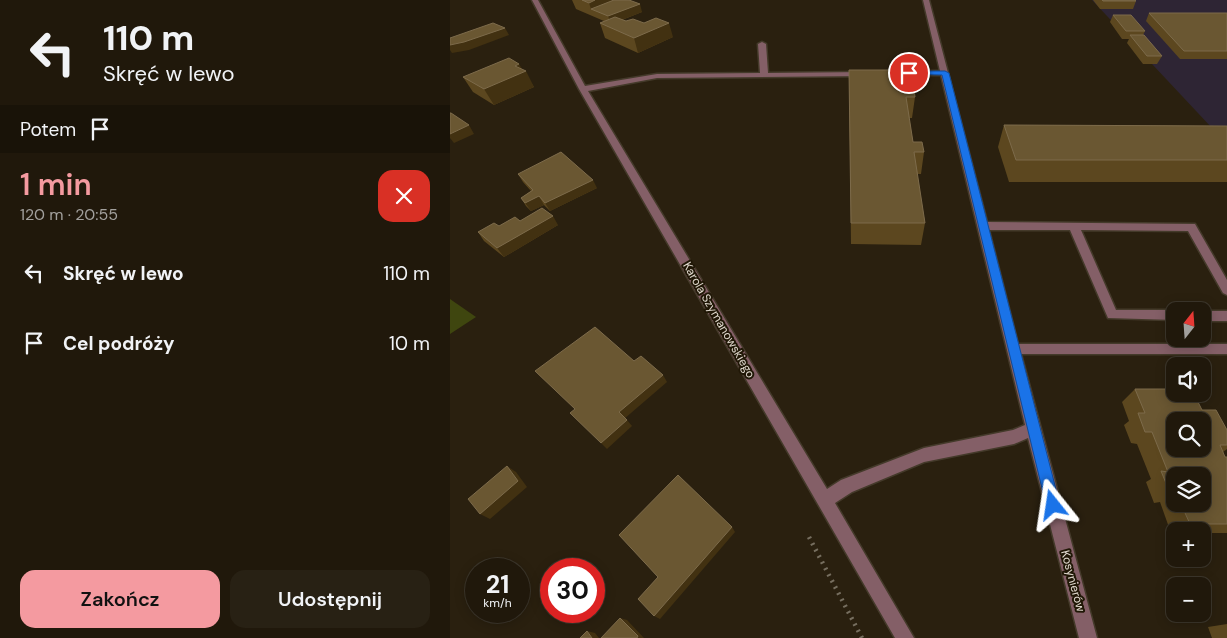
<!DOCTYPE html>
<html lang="pl">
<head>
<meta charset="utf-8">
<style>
	:root { --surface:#20180b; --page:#282114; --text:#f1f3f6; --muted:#a2a09d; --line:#3d372c; --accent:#f49aa0 }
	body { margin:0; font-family:"DM Sans",sans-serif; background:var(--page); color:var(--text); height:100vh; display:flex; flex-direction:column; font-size:19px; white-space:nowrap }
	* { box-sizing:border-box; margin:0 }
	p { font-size:16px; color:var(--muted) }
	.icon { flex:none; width:28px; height:28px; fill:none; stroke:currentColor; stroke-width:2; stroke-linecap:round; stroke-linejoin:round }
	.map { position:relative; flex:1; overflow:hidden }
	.details { display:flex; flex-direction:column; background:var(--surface); width:450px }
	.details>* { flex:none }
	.banner { background:#20180b; color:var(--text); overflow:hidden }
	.needle { width:32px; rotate:17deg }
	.fabs { position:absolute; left:716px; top:302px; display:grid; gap:10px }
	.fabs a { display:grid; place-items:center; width:45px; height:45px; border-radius:10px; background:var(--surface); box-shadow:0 2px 12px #0003,0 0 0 1px var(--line); font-size:25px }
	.speed { position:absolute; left:15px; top:558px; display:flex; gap:10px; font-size:25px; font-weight:700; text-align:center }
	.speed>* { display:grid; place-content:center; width:65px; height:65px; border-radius:50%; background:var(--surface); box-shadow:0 2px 12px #0003,0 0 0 1px var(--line); line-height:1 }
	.speed small { font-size:12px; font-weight:400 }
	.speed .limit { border:8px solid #d22; background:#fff; color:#111 }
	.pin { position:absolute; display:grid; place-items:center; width:42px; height:42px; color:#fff; margin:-21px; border:2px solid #fff; border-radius:50%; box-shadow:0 1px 5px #0007 }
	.me { position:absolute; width:55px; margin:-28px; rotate:345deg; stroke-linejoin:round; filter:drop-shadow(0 0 4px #0008) }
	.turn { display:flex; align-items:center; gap:18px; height:105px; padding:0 20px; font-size:22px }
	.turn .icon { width:65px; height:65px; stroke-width:2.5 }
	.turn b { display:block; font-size:35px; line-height:42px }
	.then { display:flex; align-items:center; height:48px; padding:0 20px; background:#0003; gap:10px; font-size:19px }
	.round { display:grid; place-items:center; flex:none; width:52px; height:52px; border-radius:15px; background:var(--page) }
	.summary { display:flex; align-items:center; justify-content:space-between; height:85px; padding:0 20px }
	h1 { font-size:30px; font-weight:600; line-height:38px; color:var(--accent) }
	.action { display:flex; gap:10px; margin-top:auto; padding:10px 20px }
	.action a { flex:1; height:58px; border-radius:15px; background:var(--accent); color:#111; font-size:20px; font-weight:600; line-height:58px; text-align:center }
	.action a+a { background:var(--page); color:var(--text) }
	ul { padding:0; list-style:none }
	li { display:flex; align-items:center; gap:15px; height:70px; padding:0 20px }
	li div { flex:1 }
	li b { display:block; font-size:19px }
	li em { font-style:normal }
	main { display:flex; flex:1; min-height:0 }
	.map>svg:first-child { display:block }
	.industrial { fill:#2e2534 }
	.green { fill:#3f460f }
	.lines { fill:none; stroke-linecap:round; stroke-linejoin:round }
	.minor-casing { stroke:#443a2a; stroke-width:3 }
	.path { stroke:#766e5f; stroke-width:4.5; stroke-dasharray:2 5; stroke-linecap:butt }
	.minor { fill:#845f67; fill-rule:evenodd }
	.wall { fill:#5c471f; fill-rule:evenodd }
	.shaded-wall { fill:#423111 }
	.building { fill:#6a5732; stroke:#7d6b4b; fill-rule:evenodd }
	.route { fill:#1a73e8; stroke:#114b97 }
	.labels { text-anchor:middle; stroke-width:4; stroke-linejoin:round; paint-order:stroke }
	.street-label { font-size:12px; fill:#e1dacf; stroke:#201706 }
</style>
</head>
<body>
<main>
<section class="details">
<div class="banner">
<div class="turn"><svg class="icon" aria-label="left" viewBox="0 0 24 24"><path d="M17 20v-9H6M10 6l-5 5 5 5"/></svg><div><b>110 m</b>Skręć w lewo</div></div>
<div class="then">Potem<svg class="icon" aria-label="arrive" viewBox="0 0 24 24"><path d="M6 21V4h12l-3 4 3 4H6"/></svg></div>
</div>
<div class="summary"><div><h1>1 min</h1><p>120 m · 20:55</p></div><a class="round" style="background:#d93025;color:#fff"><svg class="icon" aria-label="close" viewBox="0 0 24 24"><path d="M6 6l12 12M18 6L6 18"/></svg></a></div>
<ul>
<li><svg class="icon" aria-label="left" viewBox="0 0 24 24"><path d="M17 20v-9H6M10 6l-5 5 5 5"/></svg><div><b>Skręć w lewo</b></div><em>110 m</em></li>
<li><svg class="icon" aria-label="arrive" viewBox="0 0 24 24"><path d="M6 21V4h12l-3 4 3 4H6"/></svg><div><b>Cel podróży</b></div><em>10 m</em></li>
</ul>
<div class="action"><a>Zakończ</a><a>Udostępnij</a></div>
</section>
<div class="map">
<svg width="777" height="638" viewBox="0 0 777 638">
	<rect width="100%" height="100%" fill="#2a200f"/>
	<!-- industrial -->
	<polygon class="industrial" points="642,0 777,0 777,144"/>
	<!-- green -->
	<polygon class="green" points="0,299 26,317 0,334"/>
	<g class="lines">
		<!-- minor casing -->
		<g class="minor-casing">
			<g id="minor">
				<polygon points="82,0 88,0 135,86 207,74 310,73 308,44 312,42 316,44 318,73 415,72 419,74 415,76 207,78 138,91 377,489 391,480 474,448 563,430 575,425 491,75 437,75 433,73 437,71 490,71 473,0 479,0 537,222 745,224 777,280 777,295 773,293 738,231 631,230 666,310 725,310 729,311 725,311 725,320 658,318 620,230 539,230 568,344 777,344 777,354 571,354 647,638 629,638 578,438 564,444 474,462 402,492 385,503 464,638 445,638 129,89"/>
				<polygon points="751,311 777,311 777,321 752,321"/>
			</g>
		</g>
		<!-- path -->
		<polyline class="path" points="359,537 412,638"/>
		<!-- minor -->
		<use href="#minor" class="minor"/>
	</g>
	<!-- wall -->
	<g class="wall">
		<polygon points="122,0 180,0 192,12 172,20 223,37 188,53 155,38 150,23 154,21 126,9"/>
		<polygon points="643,0 685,0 686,1 683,9 650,9"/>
		<polygon points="699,13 777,13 777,59 730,59 696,21"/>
		<polygon points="663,15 695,31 693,35 712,56 707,64 693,64 677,43 679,39 672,39 660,22"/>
		<polygon points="72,69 84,87 44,105 23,92 13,77"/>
		<polygon points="399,70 455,89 465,97 462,118 459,118 463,142 474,152 471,174 467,174 475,223 471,245 401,244"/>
		<polygon points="554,125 777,126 777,182 559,182 548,147"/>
		<polygon points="68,174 147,188 100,211 94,205 81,211 76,206 71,198 81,191 73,182"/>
		<polygon points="70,221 108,225 54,257 34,241 28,232"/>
		<path d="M685,389L752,410L777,430V449L773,452L775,457H777V533H752V531H725V533H721L710,502L704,503L696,482L701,479L687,444L681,443L674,425L679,421L672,402ZM725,476L752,504H725Z"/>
		<polygon points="777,624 777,638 762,638 758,627"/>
	</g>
	<!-- shaded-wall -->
	<g class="shaded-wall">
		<polygon points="145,0 180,0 180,2 141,9 139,3"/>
		<polygon points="190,4 192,12 161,24 158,16"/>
		<polygon points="219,23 223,37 188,53 184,38"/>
		<polygon points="55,28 59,35 19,50 2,53 0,50 0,45"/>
		<polygon points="69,64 74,72 76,71 84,87 44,105 34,89 65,66"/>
		<polygon points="19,125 24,134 4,143 0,138 0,134"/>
		<polygon points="143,180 147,188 100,211 95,203"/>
		<polygon points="89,196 94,205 81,211 75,203"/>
		<polygon points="103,216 108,225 54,257 47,248"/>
		<polygon points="213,375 217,382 174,419 169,412"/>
		<polygon points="177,420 182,426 157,449 151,443"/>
		<polygon points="57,466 66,472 77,487 40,519 30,514"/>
		<polygon points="282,527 285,532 210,619 204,616"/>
		<polygon points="170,618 177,620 194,638 187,638"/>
		<polygon points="137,631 145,633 149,638 142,638"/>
	</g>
	<!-- building -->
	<g class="building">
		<polygon points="132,0 145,0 139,3"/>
		<polygon points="164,0 179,0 190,4 158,16 141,9"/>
		<polygon points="652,0 685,0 686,1 653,1"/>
		<polygon points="699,13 777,13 777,51 734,51"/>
		<polygon points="663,15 681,15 695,31 676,31"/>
		<polygon points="165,17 176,21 183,19 194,23 206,18 219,23 184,38 150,23"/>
		<polygon points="43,23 55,28 14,42 0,45 0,38"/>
		<polygon points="680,35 694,35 712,56 697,56"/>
		<polygon points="59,58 69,64 65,66 76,71 34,89 13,77"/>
		<polygon points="399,70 452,70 455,89 464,89 465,97 456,97 463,142 472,142 474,152 464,152 475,223 401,223"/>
		<polygon points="0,113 1,113 19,125 0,134"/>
		<polygon points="554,125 777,126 777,160 566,160"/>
		<polygon points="111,152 143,180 95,203 89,196 75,203 71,198 83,190 68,174"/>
		<polygon points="92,208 103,216 47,248 28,232 44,223 49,226 65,217 70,221"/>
		<polygon points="145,327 184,361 191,356 213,375 169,412 177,420 151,443 120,413 125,409 85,371"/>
		<path d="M685,389H725V394H744L752,410H766L777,430V445H770L775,457H777V524H740L731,504H752V476H725V492L720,493L711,471L718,472L702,432H695L688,413H695ZM725,421H752V449H725Z"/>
		<polygon points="57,466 68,481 30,514 18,499"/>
		<polygon points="228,475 282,527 204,616 188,599 208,577 169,535"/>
		<polygon points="170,618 188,636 187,638 151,638"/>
		<polygon points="137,631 142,638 130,638"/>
	</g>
	<!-- route -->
	<polygon class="route" points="459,71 495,71 499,73 610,505 608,510 603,512 598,510 596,505 492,75 456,74 456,72"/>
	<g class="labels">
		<!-- street labels -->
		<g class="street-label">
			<text transform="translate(269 320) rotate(60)" y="4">Karola Szymanowskiego</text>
			<text transform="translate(623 581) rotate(75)" y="4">Kosynierów</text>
		</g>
	</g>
</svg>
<div class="fabs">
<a><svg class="needle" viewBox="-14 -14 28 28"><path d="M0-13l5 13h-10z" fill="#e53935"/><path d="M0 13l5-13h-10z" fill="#a2a09d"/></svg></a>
<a><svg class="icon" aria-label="sound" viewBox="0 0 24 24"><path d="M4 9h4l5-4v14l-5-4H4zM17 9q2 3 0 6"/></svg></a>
<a><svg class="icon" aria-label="search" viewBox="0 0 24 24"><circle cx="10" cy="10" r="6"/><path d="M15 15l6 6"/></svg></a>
<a><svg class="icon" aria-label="layers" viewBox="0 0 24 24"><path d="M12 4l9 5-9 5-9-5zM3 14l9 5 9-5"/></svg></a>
<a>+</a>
<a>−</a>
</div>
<div class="speed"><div>21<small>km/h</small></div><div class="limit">30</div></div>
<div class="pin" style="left:459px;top:73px;background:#d93025"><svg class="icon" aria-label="arrive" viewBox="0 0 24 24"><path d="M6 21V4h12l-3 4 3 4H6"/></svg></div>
<svg class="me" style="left:603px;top:505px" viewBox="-20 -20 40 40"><path d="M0-17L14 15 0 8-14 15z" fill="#1a73e8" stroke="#fff" stroke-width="4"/></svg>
</div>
</main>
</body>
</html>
